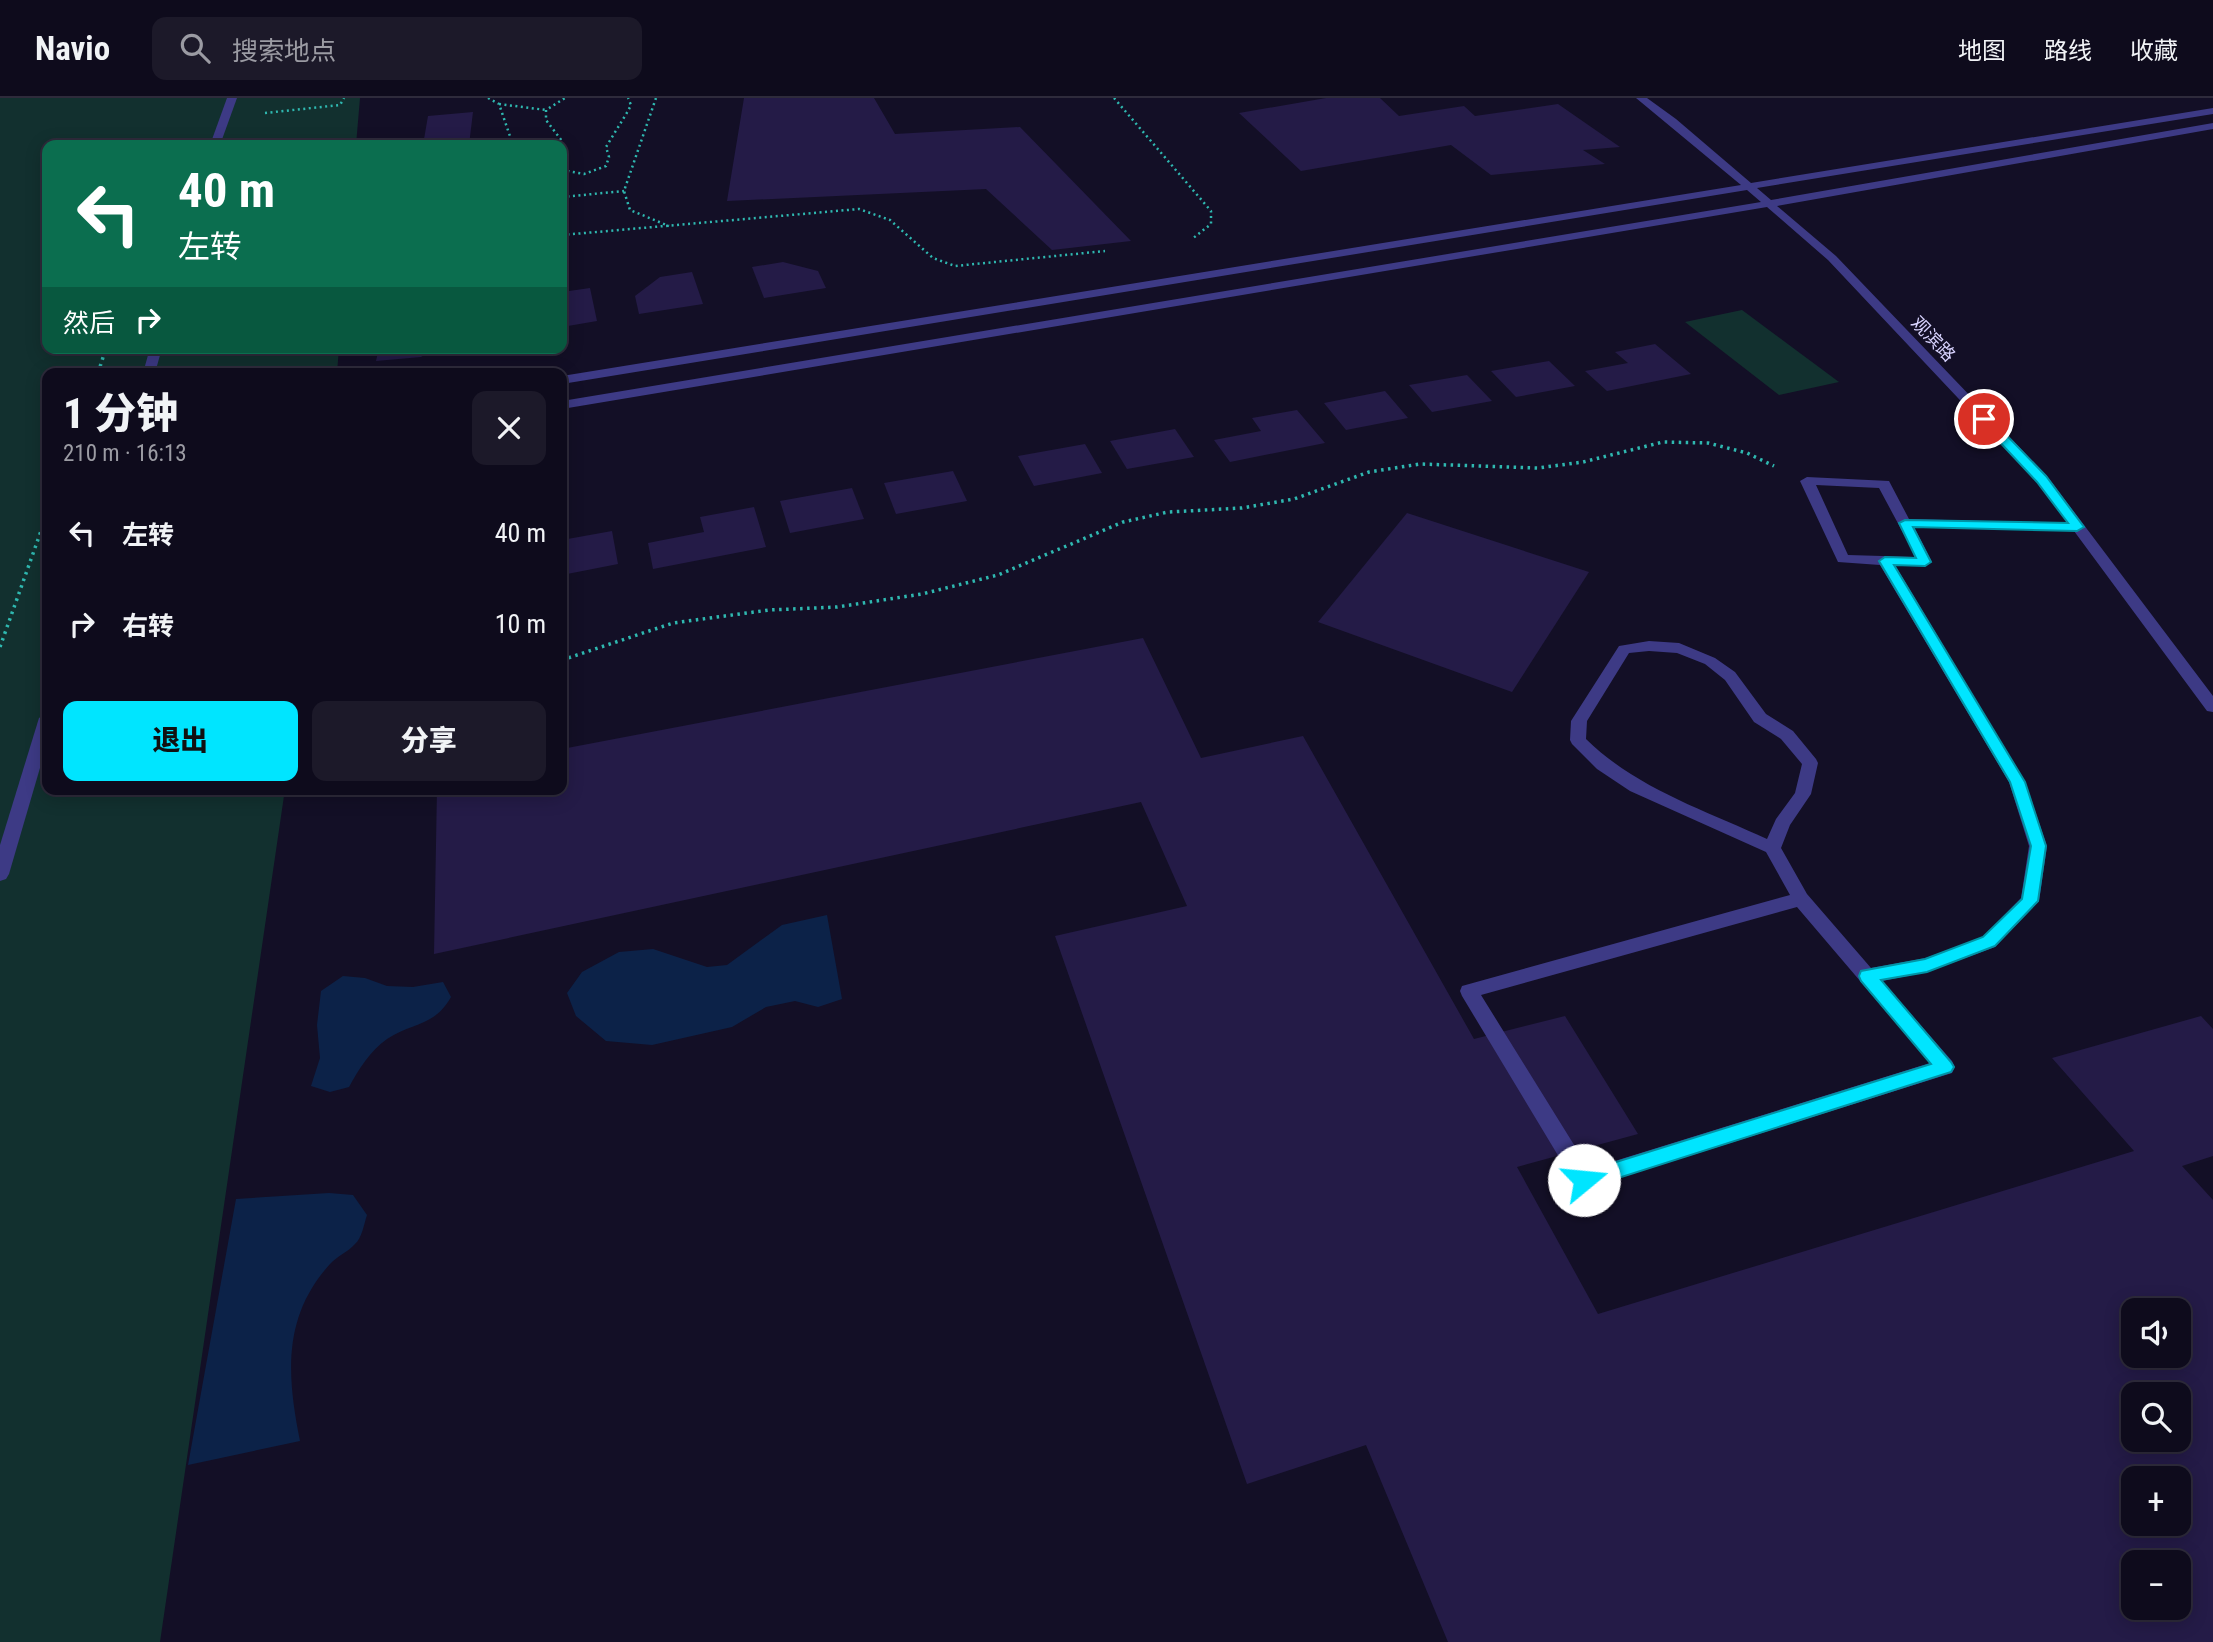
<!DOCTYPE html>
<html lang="zh">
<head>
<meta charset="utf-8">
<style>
	:root { --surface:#0e0b1c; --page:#1c1929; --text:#f1f3f6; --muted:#9b9ba3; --line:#2e2b3b; --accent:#00e5ff }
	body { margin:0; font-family:"Roboto Condensed","Noto Sans SC",sans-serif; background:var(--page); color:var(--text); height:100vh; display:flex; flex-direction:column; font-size:26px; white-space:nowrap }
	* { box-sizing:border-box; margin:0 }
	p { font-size:23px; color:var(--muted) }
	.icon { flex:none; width:38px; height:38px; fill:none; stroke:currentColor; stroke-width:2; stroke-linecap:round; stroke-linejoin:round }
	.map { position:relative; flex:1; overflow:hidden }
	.details { position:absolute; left:42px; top:270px; width:525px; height:427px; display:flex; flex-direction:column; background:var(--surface); border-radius:14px; box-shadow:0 4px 18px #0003,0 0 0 2px var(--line) }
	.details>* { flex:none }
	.banner { position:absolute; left:42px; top:42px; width:525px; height:214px; border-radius:14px; box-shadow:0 4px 18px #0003,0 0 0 2px var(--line); background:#0b6e4f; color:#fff; overflow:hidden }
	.buttons { position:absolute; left:2121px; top:1200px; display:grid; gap:14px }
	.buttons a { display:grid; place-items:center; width:70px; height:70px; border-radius:14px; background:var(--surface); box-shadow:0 4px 18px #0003,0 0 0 2px var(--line); font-size:35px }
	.pin { position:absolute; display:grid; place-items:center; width:60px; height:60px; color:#fff; margin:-30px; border:4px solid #fff; border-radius:50%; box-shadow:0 2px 7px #0007 }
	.me { position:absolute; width:77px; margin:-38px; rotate:73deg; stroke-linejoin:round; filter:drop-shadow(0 0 5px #0008) }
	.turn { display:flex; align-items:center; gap:24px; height:147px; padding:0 21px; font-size:32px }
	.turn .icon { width:91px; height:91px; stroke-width:2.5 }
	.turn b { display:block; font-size:49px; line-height:60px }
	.then { display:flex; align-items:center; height:66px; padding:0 21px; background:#0003; gap:14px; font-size:26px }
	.round { display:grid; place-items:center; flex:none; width:74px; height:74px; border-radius:14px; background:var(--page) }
	.overview { display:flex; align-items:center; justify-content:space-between; height:119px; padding:0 21px }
	h1 { font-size:42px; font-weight:800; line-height:52px }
	.button { display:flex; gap:14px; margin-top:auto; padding:14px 21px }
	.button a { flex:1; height:80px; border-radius:14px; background:var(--accent); color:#111; font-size:28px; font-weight:800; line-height:80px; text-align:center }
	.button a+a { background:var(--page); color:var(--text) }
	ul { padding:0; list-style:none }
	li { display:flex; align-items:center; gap:21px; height:91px; padding:0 21px }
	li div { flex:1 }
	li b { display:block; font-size:26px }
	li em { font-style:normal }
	header { display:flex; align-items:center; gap:42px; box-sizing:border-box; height:98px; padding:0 35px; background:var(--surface); border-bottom:2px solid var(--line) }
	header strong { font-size:33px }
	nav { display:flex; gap:38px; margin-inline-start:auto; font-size:24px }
	.search { width:490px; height:63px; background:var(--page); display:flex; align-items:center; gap:18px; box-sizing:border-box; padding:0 24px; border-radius:14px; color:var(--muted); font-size:26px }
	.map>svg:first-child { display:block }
	.green { fill:#12302f }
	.water { fill:#0c2248 }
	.building { fill:#241b47; fill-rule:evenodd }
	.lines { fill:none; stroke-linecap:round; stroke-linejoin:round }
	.path-far1 { stroke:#2fb8b0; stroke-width:2.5; stroke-dasharray:2 3.5; stroke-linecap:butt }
	.path { stroke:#2fb8b0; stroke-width:3.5; stroke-dasharray:2.5 4.5; stroke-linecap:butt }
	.minor { fill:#3d3a85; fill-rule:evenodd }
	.route { fill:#00e5ff; stroke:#0095a6; stroke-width:2 }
	.labels { text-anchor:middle; stroke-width:6; stroke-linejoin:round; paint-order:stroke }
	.far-street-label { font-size:18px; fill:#d9d4ff; stroke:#130f26 }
</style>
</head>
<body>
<header>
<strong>Navio</strong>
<div class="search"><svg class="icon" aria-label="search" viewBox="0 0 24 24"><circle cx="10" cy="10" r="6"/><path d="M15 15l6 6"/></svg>搜索地点</div>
<nav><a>地图</a><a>路线</a><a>收藏</a></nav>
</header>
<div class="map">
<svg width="2213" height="1544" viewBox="0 0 2213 1544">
	<rect width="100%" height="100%" fill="#130f26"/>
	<!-- green -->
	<g class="green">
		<polygon points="0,0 360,0 356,47 47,47 47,250 339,250 337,275 47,275 47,691 285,691 160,1544 0,1544"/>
		<polygon points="1742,212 1839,284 1779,297 1685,224"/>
	</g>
	<!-- water -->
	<g class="water">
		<polygon points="827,817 842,901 818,909 795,903 766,909 732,929 652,947 606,943 576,918 567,895 582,874 619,854 653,851 707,869 727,867 782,827"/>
		<path d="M343,878L365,880L387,888L413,889L443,884L451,899C434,929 413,924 387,941C370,953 359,971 349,989L330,994L311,988L320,960L317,927L321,893Z"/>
		<path d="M329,1095L353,1097L367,1117C364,1126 362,1140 355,1146C348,1154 337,1158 330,1166C282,1219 287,1278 300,1343L188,1367L236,1101Z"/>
	</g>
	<!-- building -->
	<g class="building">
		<polygon points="744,0 874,0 895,36 1020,29 1131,143 1052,152 986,91 727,103"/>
		<polygon points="1326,0 1380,0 1399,18 1464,8 1475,18 1558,6 1620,49 1583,52 1605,66 1491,77 1451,47 1301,73 1239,15"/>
		<polygon points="473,14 469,47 423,47 428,18"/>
		<polygon points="783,164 818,173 826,190 764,200 752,169"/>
		<polygon points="692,174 703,206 639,216 635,198 660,179"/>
		<polygon points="590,190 597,223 562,229 562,194"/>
		<polygon points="1655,246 1691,276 1607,293 1585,273 1628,265 1615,254"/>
		<polygon points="379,250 435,250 421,259 376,263"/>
		<polygon points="1549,263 1575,288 1516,299 1491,273"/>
		<polygon points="1467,277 1492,303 1432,314 1409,287"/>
		<polygon points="1385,293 1408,320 1346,332 1324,305"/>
		<polygon points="1297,312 1325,345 1230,364 1214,342 1261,333 1252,320"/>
		<polygon points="1175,331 1194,359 1127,371 1110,343"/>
		<polygon points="1085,346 1102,375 1034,388 1018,358"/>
		<polygon points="953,373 967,403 896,416 884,385"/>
		<polygon points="852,390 864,421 790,435 780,403"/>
		<polygon points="754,409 766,449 653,471 648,445 704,434 700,419"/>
		<polygon points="1407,415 1589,474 1512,594 1318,524"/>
		<polygon points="612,433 618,466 562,477 562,442"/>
		<path d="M1143,540L1201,660L1303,638L1474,941L1565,918L1638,1036L1517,1069L1598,1216L2134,1053L2052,960L2201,918L2213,931V1058L2182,1068L2213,1102V1544H1448L1366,1347L1247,1386L1055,838L1187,808L1141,704L434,856L437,691H562V651ZM2133,1213H2179V1258H2133ZM2133,1297H2179V1342H2133ZM2133,1381H2179V1426H2133ZM2133,1465H2179V1510H2133Z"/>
	</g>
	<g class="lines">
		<!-- path-far1 -->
		<g class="path-far1">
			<polyline points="488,0 499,6 513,47"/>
			<polyline points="656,0 624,93 630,112 669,128"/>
			<polyline points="1114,0 1211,113 1211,126 1192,141"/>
			<polyline points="499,6 546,12"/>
			<polyline points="265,15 340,7 344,0"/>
			<polyline points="561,47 562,43 546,22 546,12 565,0"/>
			<polyline points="562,72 584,76 606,68 609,59 606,49 628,13 631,7 628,0"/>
			<polyline points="562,99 624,93"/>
			<polyline points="562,137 859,111 890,122 933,160 955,168 1105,153"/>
		</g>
		<!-- path -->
		<g class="path">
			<polyline points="98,275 106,250"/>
			<polyline points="0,549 47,416"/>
			<polyline points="562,562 673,525 769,512 837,509 922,496 998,477 1123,424 1168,414 1242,410 1294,401 1369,374 1420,366 1538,370 1583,364 1663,344 1708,345 1747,355 1774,368"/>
		</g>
		<!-- minor -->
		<g class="minor">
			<polygon points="227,0 237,0 220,47 210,47"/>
			<path d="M1636,0H1647L1676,21L1751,85L2213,10V16L1757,90L1771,102L2213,25V31L1777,108L1836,158L2047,378L2213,598V614L2207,613L2074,433L1914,429L1932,464L1925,468L1895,467L2025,684L2047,748L2039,803L1995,849L1927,874L1882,883L1952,963L1955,969L1952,975L1584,1091L1577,1089L1462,898L1460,893L1462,888L1790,797L1766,754L1630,693L1597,671L1572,646L1570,642L1571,623L1619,548L1649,543L1679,545L1715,560L1735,574L1766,616L1793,633L1816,661L1818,665L1811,696L1790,727L1781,750L1807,796L1871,870L1926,860L1983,839L2021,800L2029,748L2009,684L1880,467L1838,464L1800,383L1807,379L1889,383L1909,421L2068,425L2037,384L1828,162L1767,109L562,311V303L1761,104L1747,92L562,286V278L1741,87ZM1816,387L1879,390L1916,459L1848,457ZM1649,553L1677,555L1705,566L1725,582L1754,624L1781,641L1802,666L1795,695L1776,721L1767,741C1704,712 1636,690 1586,641L1587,623L1629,555ZM1797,809L1930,965L1589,1071L1481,897Z"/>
			<polygon points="150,250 162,250 155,275 143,275"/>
			<polygon points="47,615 47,646 9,776 6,781 0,783 0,747 39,620"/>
		</g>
	</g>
	<!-- route -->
	<polygon class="route" points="1984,317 1988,318 2046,378 2084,429 2077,433 1913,429 1931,464 1925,468 1894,467 2025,684 2046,748 2038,803 1995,848 1927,874 1881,882 1951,964 1954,969 1951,974 1584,1091 1577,1088 1575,1082 1577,1076 1584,1074 1931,966 1861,883 1859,878 1861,873 1925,861 1983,839 2022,801 2031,748 2010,684 1879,463 1885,459 1916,460 1899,425 1905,422 2068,425 2037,384 1980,323 1980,318"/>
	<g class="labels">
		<!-- far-street labels -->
		<g class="far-street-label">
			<text transform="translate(1933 241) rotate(46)" y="6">观滨路</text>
		</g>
	</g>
</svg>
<div class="buttons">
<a><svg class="icon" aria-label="sound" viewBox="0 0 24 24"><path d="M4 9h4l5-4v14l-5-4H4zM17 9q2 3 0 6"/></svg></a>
<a><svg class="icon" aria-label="search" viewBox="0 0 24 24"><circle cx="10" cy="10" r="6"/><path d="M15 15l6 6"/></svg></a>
<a>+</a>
<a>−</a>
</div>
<div class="pin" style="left:1984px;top:321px;background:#d93025"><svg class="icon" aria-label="arrive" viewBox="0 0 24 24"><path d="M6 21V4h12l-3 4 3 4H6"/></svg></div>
<svg class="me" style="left:1584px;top:1082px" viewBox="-20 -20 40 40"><circle r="19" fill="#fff"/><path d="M0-13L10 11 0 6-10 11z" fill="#00e5ff"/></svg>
<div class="banner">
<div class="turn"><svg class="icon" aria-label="left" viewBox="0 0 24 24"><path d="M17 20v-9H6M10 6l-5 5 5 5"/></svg><div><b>40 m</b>左转</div></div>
<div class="then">然后<svg class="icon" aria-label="right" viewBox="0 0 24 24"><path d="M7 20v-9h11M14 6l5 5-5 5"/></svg></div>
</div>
<section class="details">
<div class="overview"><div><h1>1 分钟</h1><p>210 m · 16:13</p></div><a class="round"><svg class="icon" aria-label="close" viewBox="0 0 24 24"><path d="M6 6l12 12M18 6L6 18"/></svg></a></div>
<ul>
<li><svg class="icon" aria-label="left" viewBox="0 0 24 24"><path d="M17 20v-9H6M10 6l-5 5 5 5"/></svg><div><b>左转</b></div><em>40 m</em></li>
<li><svg class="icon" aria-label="right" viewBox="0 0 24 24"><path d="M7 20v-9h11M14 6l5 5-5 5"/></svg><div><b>右转</b></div><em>10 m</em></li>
</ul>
<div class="button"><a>退出</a><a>分享</a></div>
</section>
</div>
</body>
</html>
